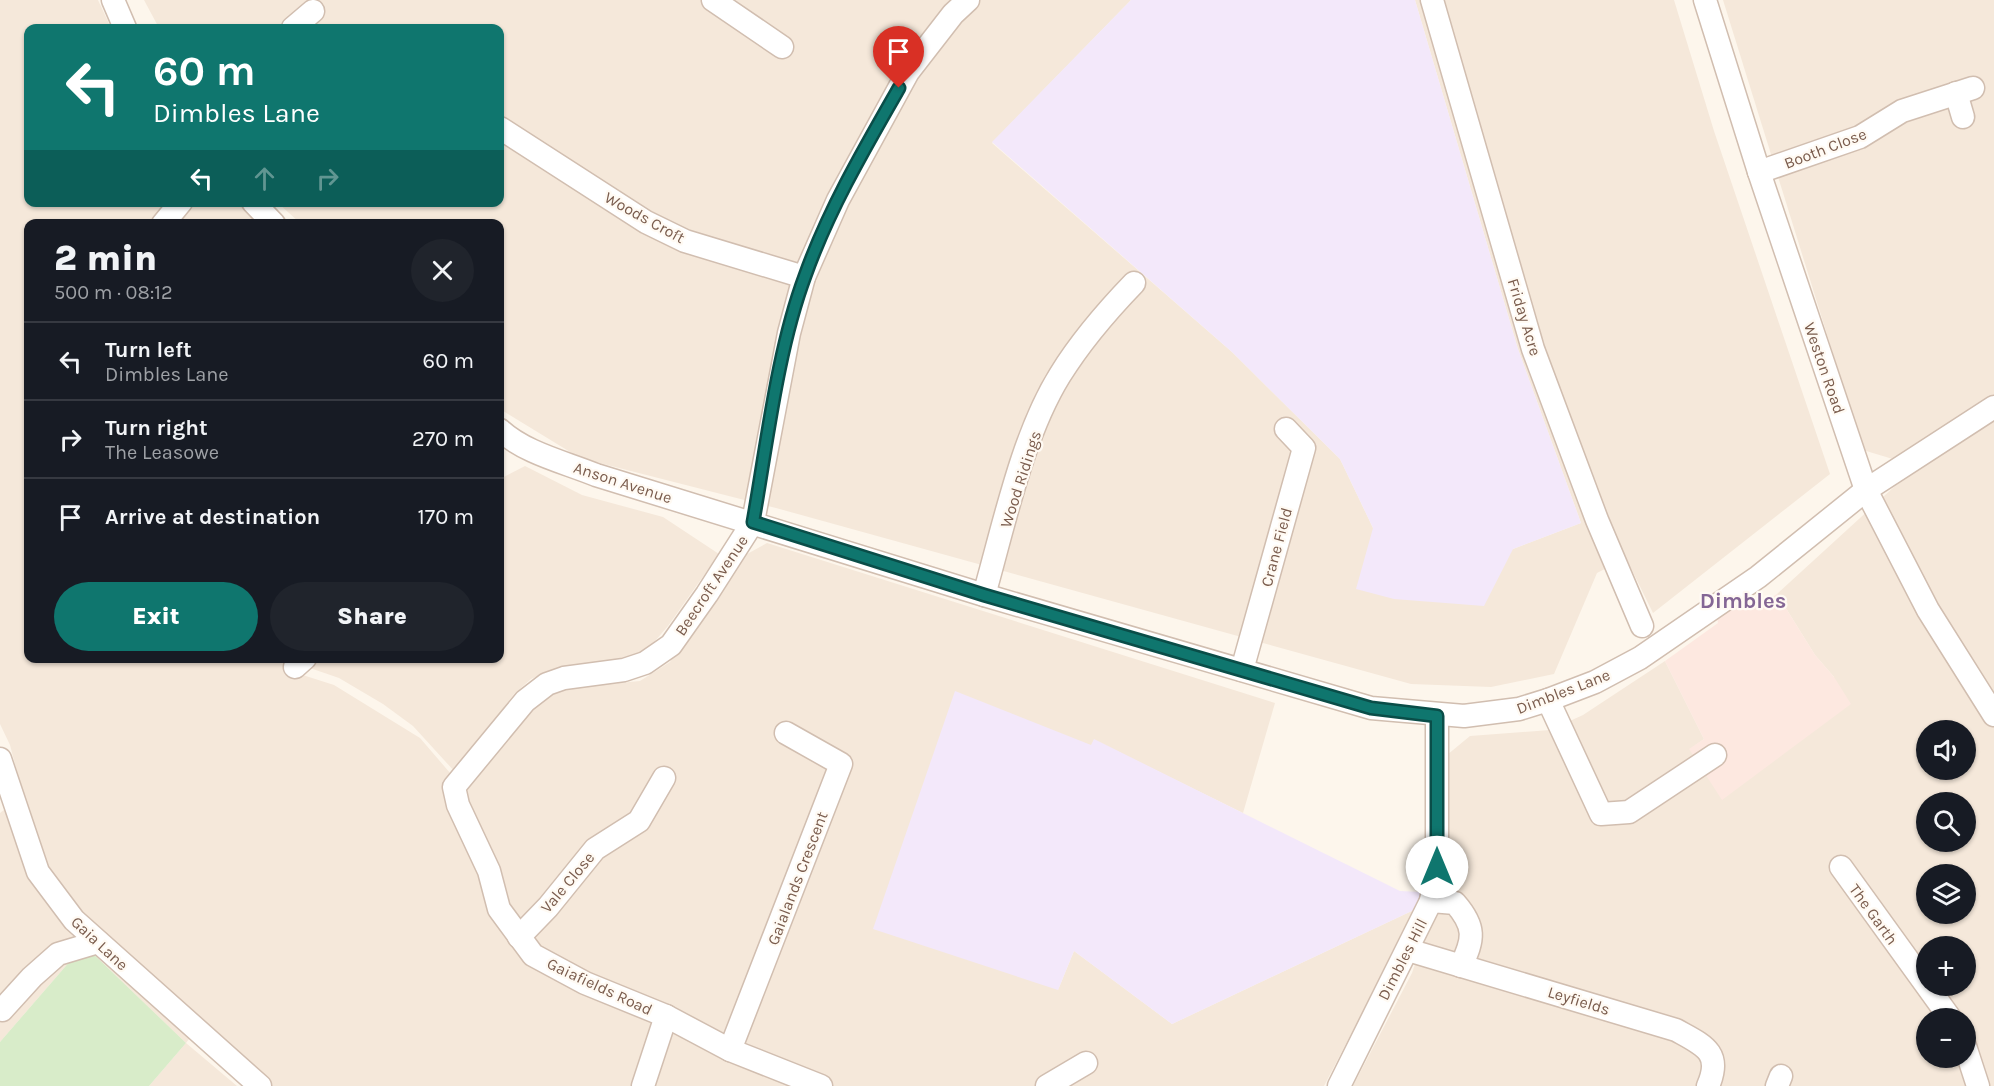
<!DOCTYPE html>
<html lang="en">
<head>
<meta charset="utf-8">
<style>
	:root { --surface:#171b24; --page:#20242c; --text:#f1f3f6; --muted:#9ea1a6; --line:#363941; --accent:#0f766e }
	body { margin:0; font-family:Karla,sans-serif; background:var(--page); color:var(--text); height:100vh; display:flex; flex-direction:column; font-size:22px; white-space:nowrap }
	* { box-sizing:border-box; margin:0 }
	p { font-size:20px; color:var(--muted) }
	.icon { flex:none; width:33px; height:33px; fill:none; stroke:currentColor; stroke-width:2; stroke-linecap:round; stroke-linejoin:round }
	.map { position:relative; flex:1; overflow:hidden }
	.drawer { position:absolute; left:24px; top:219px; width:480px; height:444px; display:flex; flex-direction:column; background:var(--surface); border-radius:12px; box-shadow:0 2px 4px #0004 }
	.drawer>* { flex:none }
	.top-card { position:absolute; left:24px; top:24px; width:480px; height:183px; border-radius:12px; box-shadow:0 2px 4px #0004; background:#0f766e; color:#fff; overflow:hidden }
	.tools { position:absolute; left:1916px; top:720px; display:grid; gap:12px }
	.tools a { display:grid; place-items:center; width:60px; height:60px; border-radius:50%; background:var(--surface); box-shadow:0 2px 4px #0004; font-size:30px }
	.pin { position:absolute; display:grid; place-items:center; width:51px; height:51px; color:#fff; margin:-62px -26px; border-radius:50% 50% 50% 0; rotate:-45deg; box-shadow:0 0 6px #0007 }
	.pin .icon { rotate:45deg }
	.me { position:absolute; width:66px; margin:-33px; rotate:0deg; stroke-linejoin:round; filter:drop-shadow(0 0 4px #0008) }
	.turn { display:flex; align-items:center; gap:21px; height:126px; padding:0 30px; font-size:27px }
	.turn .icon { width:78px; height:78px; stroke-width:2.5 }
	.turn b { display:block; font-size:42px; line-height:51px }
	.lanes { display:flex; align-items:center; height:57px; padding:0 30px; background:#0003; justify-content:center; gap:30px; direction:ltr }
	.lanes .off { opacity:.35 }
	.round { display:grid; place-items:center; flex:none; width:63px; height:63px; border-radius:32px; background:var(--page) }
	.summary { display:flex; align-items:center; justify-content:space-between; height:102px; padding:0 30px }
	h1 { font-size:36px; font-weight:800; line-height:45px }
	.button { display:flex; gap:12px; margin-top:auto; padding:12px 30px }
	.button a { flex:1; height:69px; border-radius:36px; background:var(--accent); color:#fff; font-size:24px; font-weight:800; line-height:69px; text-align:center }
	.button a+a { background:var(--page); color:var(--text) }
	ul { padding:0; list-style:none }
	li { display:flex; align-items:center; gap:18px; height:78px; padding:0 30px; border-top:2px solid var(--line) }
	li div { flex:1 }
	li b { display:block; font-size:22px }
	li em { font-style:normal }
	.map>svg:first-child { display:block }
	.residential { fill:#f5e8da; fill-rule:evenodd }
	.commercial { fill:#fde8e0 }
	.education { fill:#f3e8fa }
	.green { fill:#d8ecc9 }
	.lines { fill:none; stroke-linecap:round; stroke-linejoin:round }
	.minor-casing { stroke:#d1beb0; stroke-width:25 }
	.minor { stroke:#fff; stroke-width:22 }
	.route-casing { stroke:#0a4d48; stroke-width:15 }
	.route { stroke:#0f766e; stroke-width:10 }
	.labels { text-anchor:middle; stroke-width:4.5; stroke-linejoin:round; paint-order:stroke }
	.street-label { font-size:16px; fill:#7a5c4d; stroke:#fffaf3 }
	.district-label { font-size:22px; font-weight:bold; fill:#846695; stroke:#fffaf3 }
</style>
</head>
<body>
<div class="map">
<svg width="1994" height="1086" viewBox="0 0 1994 1086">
	<rect width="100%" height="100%" fill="#fdf6ec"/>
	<!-- residential -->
	<g class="residential">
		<polygon points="0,0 98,0 111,28 28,28 28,202 241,203 261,223 28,224 28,658 299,659 287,670 334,685 420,738 463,788 545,690 640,681 670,662 738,559 767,543 1275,703 1243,813 1094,740 1058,990 1074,951 1172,1024 1416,909 1324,1086 270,1086 201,1023 186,1043 237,1086 149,1086 186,1043 84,945 0,1042 0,813 23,795 10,745 0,724"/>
		<polygon points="144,0 1131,0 992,143 1232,352 1340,459 1373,528 1513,549 1581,523 1518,349 1415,0 1674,0 1714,131 1830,474 1653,613 1626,558 1597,573 1554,674 1491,687 1411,684 776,508 580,458 500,409 500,224 300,223 278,203 500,202 500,28 159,28"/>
		<polygon points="1723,0 1994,0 1994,396 1896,460 1863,450"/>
		<path d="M1994,420V1086H1353L1412,973L1443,882L1447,755L1470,736L1550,730L1583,715L1665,661L1704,739L1690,749L1834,677L1815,655L1777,594L1895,486ZM1926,730H1965V770H1926ZM1926,802H1965V842H1926ZM1926,874H1965V914H1926ZM1926,946H1965V986H1926ZM1926,1018H1965V1058H1926Z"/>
		<polygon points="525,466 582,495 663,517 719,554 668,626 642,656 544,673 531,679 514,694 455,772 413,726 383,704 339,678 307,667 316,658 500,658 500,479"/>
	</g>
	<!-- commercial -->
	<polygon class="commercial" points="1777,594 1815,655 1834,677 1851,704 1722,800 1689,749 1704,739 1665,661 1718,623 1717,617 1745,596 1763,603"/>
	<!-- education -->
	<g class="education">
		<polygon points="1131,0 1415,0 1518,349 1581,523 1513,549 1484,606 1394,599 1356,589 1373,528 1340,459 1232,352 992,142"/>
		<polygon points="955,691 1091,745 1094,739 1400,891 1421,892 1416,909 1172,1024 1074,951 1058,990 873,929"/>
	</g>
	<!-- green -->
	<polygon class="green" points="84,945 186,1043 149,1086 0,1086 0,1042"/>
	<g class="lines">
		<!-- minor casing -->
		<g class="minor-casing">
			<g id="minor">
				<polyline points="113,0 125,28"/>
				<polyline points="713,0 782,47"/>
				<polyline points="1432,0 1533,349 1597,520 1642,626"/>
				<polyline points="1705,0 1759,172 1866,490 1928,610 1994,715"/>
				<polyline points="293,28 313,11"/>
				<polyline points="1956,93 1963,117"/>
				<polyline points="500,128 646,222 685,241 804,277"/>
				<polyline points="1759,172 1860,137 1902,111 1973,88"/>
				<polyline points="253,202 274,224"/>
				<polyline points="163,224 181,202"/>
				<path d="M500,430C525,453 564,462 596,475L984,595L1371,708L1464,716L1519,709L1548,700L1595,682L1640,658L1758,577L1866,490L1994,407"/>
				<path d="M984,595C1004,525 1022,436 1060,375C1081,341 1106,312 1134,283"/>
				<polyline points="295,667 305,658"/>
				<polyline points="1242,670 1304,448 1286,429"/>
				<polyline points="1548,700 1601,814 1629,812 1715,755"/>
				<polyline points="0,759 38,872 74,920 260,1086"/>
				<polyline points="1841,867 1950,1018"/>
				<path d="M1431,901L1455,903C1476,927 1474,939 1461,966"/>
				<polyline points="519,937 548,907 595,849 639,821 664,778"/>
				<path d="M1408,950L1676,1030C1703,1045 1723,1052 1708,1086"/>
				<polyline points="2,1010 32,977 58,954 98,942"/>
				<polyline points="1965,1046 1978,1086"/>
				<polyline points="730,1050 841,764 786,733"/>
				<polyline points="643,1086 666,1016"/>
				<polyline points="821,1086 730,1050 666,1016 585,983 533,955 499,909 489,871 458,805 454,787 525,701 547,684 564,678 624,670 645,663 671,645 707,594 753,522 789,333 804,277 838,200 908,72 953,14 968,0"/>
				<polyline points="1047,1086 1086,1063"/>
				<polyline points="1339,1086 1431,901 1437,867 1437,716"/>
				<polyline points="1777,1086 1781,1076"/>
			</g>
		</g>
		<!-- minor -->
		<use href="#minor" class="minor"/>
	</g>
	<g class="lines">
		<!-- route casing -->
		<g class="route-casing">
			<path id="route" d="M899,88C864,149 828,211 805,276C777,351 767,444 753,522L984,595L1371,708L1437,716V867"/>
		</g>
		<!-- route -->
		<use href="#route" class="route"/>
	</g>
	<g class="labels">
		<!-- street labels -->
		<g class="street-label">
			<text transform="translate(1825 148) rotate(-21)" y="6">Booth Close</text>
			<text transform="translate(645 217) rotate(29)" y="6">Woods Croft</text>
			<text transform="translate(1525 317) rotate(73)" y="6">Friday Acre</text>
			<text transform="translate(1825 368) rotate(71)" y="6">Weston Road</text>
			<text transform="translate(1020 479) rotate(-72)" y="6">Wood Ridings</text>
			<text transform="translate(623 482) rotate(18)" y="6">Anson Avenue</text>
			<text transform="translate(1276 547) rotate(-75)" y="6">Crane Field</text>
			<text transform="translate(711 585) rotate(-56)" y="6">Beecroft Avenue</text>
			<text transform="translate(1563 691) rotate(-21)" y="6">Dimbles Lane</text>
			<text transform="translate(797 878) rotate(-69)" y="6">Gaialands Crescent</text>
			<text transform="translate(567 882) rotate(-50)" y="6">Vale Close</text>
			<text transform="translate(1874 914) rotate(54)" y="6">The Garth</text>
			<text transform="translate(100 943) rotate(43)" y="6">Gaia Lane</text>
			<text transform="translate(1402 959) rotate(-63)" y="6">Dimbles Hill</text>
			<text transform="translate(600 986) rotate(25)" y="6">Gaiafields Road</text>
			<text transform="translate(1579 1000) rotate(17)" y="6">Leyfields</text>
		</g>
		<!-- district labels -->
		<g class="district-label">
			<text x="1743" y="608">Dimbles</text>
		</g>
	</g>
</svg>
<div class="tools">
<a><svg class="icon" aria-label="sound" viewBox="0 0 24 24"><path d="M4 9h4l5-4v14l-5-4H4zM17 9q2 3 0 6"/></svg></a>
<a><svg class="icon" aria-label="search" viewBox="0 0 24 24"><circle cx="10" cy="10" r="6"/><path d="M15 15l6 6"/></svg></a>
<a><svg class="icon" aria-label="layers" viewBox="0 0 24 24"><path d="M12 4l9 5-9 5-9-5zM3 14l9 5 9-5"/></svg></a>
<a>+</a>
<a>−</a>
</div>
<div class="pin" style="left:899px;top:88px;background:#d93025"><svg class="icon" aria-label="arrive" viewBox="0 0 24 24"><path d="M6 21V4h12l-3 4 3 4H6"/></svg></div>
<svg class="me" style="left:1437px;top:867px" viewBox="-20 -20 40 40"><circle r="19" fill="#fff"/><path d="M0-13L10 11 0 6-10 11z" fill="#0f766e"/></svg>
<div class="top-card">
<div class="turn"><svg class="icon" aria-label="left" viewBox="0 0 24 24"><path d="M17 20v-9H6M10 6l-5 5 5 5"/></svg><div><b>60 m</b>Dimbles Lane</div></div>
<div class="lanes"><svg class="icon" aria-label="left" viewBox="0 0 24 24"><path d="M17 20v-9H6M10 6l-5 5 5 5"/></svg><svg class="icon off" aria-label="ahead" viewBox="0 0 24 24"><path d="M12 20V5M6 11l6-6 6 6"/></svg><svg class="icon off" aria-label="right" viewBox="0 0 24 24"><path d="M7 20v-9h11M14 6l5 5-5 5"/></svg></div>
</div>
<section class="drawer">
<div class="summary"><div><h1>2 min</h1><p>500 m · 08:12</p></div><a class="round"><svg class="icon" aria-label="close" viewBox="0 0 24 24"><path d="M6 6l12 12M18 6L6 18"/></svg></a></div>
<ul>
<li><svg class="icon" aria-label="left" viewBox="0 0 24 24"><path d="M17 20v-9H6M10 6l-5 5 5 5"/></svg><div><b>Turn left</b><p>Dimbles Lane</p></div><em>60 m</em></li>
<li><svg class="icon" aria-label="right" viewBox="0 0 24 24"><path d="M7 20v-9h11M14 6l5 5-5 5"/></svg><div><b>Turn right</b><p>The Leasowe</p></div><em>270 m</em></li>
<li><svg class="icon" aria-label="arrive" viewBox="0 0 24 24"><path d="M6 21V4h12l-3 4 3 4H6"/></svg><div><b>Arrive at destination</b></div><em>170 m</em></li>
</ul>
<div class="button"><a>Exit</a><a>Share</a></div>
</section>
</div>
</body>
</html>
